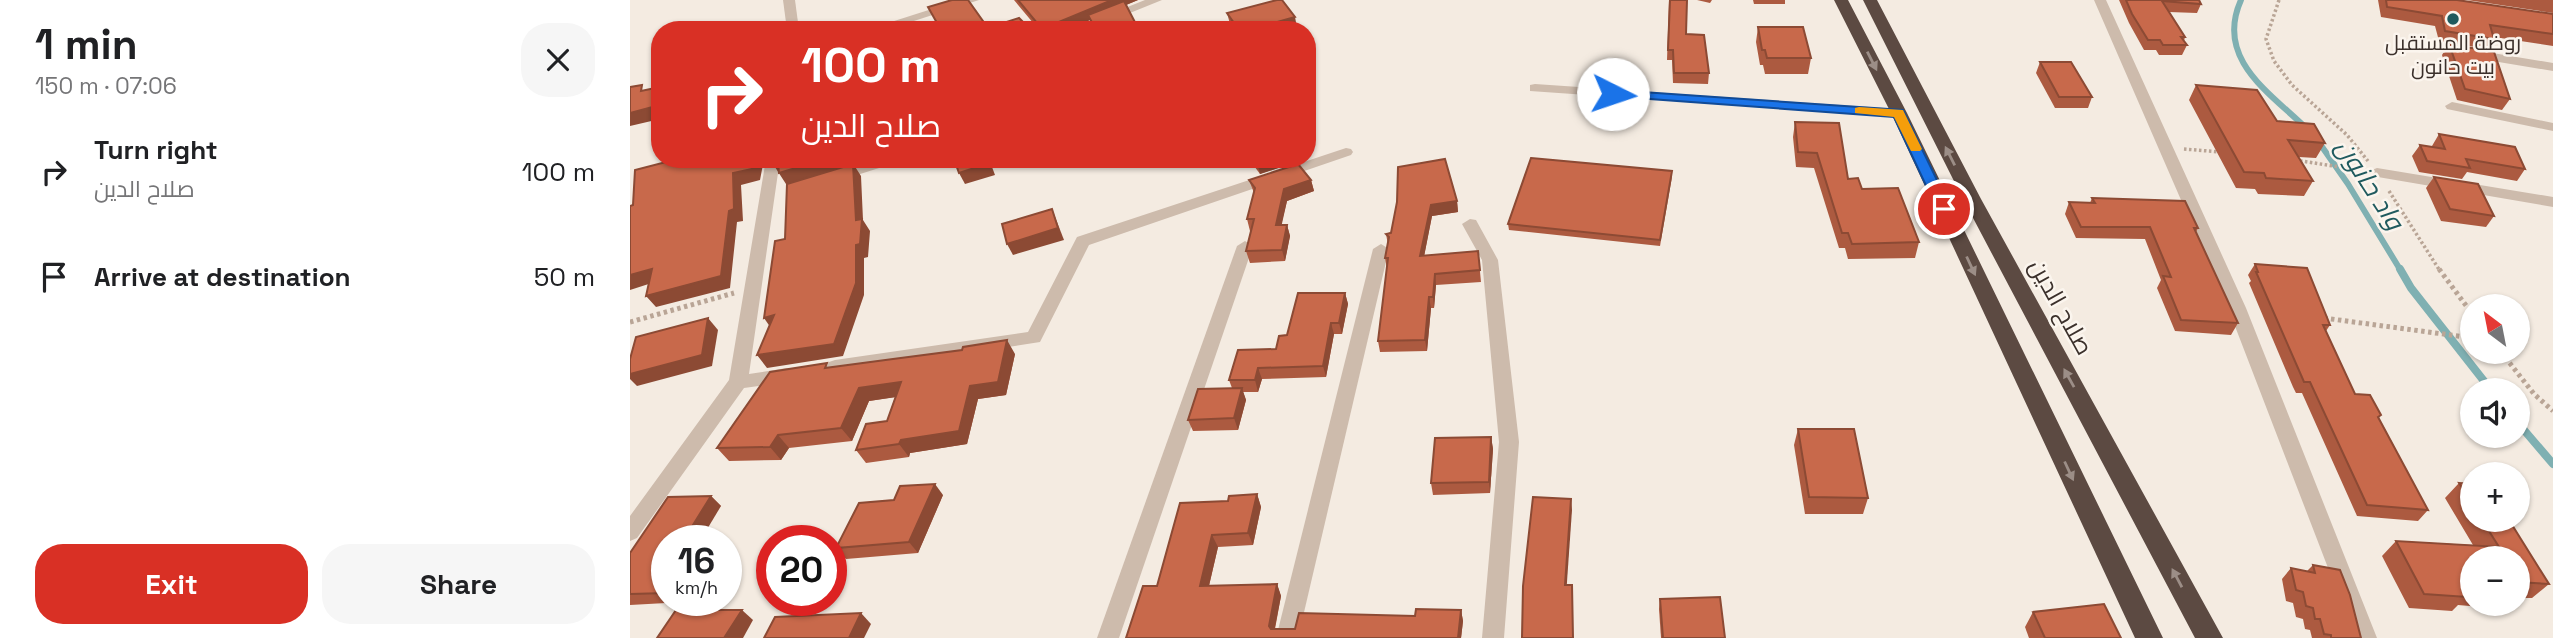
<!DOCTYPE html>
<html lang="en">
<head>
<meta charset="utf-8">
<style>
	:root { --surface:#fff; --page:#f6f6f6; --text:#202124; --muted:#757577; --accent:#d93025 }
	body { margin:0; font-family:"Space Grotesk",Cairo,sans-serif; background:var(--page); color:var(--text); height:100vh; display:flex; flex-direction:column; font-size:26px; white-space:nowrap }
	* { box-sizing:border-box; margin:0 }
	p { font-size:23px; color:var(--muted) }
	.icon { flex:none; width:38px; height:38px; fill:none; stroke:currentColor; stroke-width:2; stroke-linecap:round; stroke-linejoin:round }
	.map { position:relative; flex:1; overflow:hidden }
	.sheet { display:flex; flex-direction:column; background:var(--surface); width:630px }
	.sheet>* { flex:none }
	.banner { position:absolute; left:21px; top:21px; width:665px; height:147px; border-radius:28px; box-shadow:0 2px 5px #0004; background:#d93025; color:#fff; overflow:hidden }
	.needle { width:46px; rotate:328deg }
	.fabs { position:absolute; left:1830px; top:294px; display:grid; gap:14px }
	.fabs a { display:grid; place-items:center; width:70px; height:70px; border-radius:50%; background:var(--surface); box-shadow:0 2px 5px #0004; font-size:35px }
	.speed { position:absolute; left:21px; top:525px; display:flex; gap:14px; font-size:35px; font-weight:700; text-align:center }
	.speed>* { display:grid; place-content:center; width:91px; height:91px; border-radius:50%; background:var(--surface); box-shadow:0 2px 5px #0004; line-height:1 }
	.speed small { font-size:18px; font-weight:400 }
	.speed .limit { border:10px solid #d22; background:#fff; color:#111 }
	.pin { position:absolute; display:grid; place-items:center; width:60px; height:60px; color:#fff; margin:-30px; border:4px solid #fff; border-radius:50%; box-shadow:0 2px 7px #0007 }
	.me { position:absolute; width:77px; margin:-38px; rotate:94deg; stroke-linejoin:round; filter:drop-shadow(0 0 5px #0008) }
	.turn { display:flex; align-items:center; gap:24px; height:147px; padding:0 35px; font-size:32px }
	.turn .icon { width:91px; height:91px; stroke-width:2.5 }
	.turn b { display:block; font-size:49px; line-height:60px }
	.round { display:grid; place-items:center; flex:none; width:74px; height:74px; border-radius:28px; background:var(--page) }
	.head { display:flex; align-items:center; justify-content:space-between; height:119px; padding:0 35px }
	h1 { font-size:42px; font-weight:800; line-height:52px }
	.action { display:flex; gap:14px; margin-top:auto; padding:14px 35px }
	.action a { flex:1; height:80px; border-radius:28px; background:var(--accent); color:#fff; font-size:28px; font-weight:800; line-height:80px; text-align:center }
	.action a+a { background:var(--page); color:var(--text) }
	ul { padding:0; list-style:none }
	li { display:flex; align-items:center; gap:21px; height:105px; padding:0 35px }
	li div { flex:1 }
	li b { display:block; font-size:26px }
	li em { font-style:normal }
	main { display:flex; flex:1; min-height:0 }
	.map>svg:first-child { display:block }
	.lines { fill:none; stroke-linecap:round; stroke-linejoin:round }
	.stream-far1 { stroke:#7fb0b2; stroke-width:6 }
	.stream { stroke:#7fb0b2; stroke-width:8 }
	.path-far1 { stroke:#b9a596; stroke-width:3.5; stroke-dasharray:2.5 2.5; stroke-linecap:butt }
	.path { stroke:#b9a596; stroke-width:5; stroke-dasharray:3.5 3.5; stroke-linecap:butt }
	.minor { fill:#cdbbac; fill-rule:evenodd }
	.highway { fill:#5c4a42; fill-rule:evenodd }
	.wall { fill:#ac5a40 }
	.shaded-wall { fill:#8c4a34 }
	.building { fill:#c8694b; stroke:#8c4a34; stroke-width:2 }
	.oneway { fill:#9c8e87 }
	.route { fill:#1a73e8; stroke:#114b97; stroke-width:2 }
	.slow { fill:#f59e0b }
	.poi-dot { fill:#1f5a5e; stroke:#fbf5ee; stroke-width:2.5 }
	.labels { text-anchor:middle; stroke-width:5; stroke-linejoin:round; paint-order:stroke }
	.far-poi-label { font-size:21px; fill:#3b302b; stroke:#fbf5ee }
	.street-label { font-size:24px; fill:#3b302b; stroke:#fbf5ee }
	.water-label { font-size:26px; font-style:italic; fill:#1f5a5e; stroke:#fbf5ee }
</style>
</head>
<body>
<main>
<section class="sheet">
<div class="head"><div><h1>1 min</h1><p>150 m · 07:06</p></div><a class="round"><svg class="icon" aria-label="close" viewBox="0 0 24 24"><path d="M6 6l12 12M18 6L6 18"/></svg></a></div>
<ul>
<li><svg class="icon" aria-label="right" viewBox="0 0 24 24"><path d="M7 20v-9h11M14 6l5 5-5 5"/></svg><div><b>Turn right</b><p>صلاح الدين</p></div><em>100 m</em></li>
<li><svg class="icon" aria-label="arrive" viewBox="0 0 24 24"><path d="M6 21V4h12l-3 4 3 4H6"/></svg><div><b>Arrive at destination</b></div><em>50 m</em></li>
</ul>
<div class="action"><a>Exit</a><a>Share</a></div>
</section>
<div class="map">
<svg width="1923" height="638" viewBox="0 0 1923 638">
	<rect width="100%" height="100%" fill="#f4ebe1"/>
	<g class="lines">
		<!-- stream-far1 -->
		<g class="stream-far1">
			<path d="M1611,0C1584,60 1642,94 1678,130"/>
			<polyline points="1688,141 1718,184 1771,271"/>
		</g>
		<!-- stream -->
		<g class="stream">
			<polyline points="1770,269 1781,288 1861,390"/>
			<polyline points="1888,423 1923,464"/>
		</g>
		<!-- path-far1 -->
		<g class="path-far1">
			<polyline points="1649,0 1636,39 1644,61 1662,85 1717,135 1738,161"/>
			<polyline points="1554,149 1590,152"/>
			<polyline points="1665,160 1729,170"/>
			<polyline points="1759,191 1810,271"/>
		</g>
		<!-- path -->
		<g class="path">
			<polyline points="1809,269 1843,315"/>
			<polyline points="1694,318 1843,338"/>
			<polyline points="0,322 104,293"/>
			<polyline points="1871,352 1904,394 1923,411"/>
		</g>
		<!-- minor -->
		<g class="minor">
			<polygon points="153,0 165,0 169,30 157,30"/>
			<polygon points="330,0 349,0 256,30 236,30"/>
			<polygon points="515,0 532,0 458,30 440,30"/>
			<polygon points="1464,0 1476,0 1616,308 1747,638 1725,638 1598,308"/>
			<polygon points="1802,43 1923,63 1923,71 1797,50 1797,44"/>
			<polygon points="905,84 1269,109 1276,113 1269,117 900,91 900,85"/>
			<polygon points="1822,102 1923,123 1923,131 1817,109 1815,106"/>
			<polygon points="716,148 721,149 723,152 721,155 459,245 410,342 205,374 199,372 196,367 199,362 205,360 398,332 447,237"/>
			<polygon points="136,159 150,159 119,374 157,368 164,370 166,375 164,380 157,382 114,388 7,538 0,541 0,516 99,380"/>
			<polygon points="247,159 270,159 268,162 205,182 197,177 200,174"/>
			<polygon points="1747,168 1923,197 1923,207 1742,176 1739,173 1742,170"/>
			<polygon points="840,219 846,220 868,260 889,442 874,638 852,638 869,442 852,260 832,224"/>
			<polygon points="615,241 623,246 489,638 467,638 607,246"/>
			<polygon points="751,244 759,249 668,638 646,638 743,249"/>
		</g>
		<!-- highway -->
		<g class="highway">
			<polygon points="1204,0 1218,0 1277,113 1533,638 1505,638 1261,113"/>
			<polygon points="1233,0 1247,0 1351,199 1593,638 1565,638 1333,199"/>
		</g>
	</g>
	<!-- wall -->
	<g class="wall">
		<polygon points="384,0 508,0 496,5 509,30 464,30 460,20 436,30 409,30"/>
		<polygon points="1039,0 1056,34 1079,73 1078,84 1043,83 1042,60 1037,60"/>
		<polygon points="1067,0 1082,0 1080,3"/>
		<polygon points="1123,0 1155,0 1155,4 1124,4"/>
		<polygon points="1489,0 1569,0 1571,4 1567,13 1539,12 1555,37 1554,41 1557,45 1552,55 1529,55 1526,50 1514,50 1499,23"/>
		<polygon points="1748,0 1827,0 1923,14 1923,46 1864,37 1864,39 1857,49 1809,41 1805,26 1751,17"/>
		<polygon points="1837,0 1923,0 1923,13"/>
		<polygon points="597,13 667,28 659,30 604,30 600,24"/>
		<polygon points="1128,27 1181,58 1178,74 1135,74 1133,65 1130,65 1126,42"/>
		<polygon points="1819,44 1880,99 1872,110 1827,100 1812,55"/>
		<polygon points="1410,62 1462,97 1458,108 1425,108 1406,73"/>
		<polygon points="1566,85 1695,143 1686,158 1669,157 1683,181 1674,196 1628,194 1625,189 1606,188 1559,100"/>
		<polygon points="1165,122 1218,179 1232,189 1289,242 1285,258 1218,259 1215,248 1209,248 1184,168 1166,167 1163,137"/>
		<polygon points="1809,134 1895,169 1887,181 1837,172 1832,179 1789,172 1782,156 1790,145 1802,147 1802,146"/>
		<polygon points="619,159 659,159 660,164 630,174"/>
		<polygon points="1042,177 1030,246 879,230 878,224"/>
		<polygon points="1804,177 1864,216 1856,227 1811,221 1796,188"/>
		<polygon points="619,180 681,180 684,191 657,201 651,225 657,225 660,236 655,261 620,263 616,251 621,231 620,231 617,219 624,193"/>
		<polygon points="1462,198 1568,228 1566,232 1608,323 1601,335 1545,331 1527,288 1531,280 1515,239 1446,238 1435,214 1439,202 1460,203"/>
		<polygon points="827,201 828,212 802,216 794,256 848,251 851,282 806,285 804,308 801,308 797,351 750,352 748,341 757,269 755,258 758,245 756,234"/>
		<polygon points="1625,264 1700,325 1696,331 1725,394 1751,415 1749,418 1798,510 1788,521 1727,516 1672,393 1666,393 1663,387 1619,283 1621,281 1618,275"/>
		<polygon points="715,293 718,304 712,334 704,334 696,377 632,379 628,392 613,392 616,400 608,430 563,431 558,420 602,388 599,380 646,349 657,335"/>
		<polygon points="385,354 376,395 348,399 337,444 280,453 279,457 236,463 226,450 257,421 265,397 239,401 222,441 159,448 151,460 99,461 87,448 200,367"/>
		<polygon points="1168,429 1238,498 1233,514 1175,514 1164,445"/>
		<polygon points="861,437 863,449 860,493 803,495 801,483"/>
		<polygon points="1829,483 1843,484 1843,520 1879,520 1919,584 1902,598 1888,598 1888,558 1843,558 1843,604 1867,604 1863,608 1828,605 1822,611 1779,608 1752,556 1766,541 1843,545 1815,498"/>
		<polygon points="627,494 631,507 623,545 588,547 579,586 647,584 651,596 645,629 665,629 785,616 831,610 833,621 831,638 496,638 527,586 598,501"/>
		<polygon points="313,495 288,553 216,559 206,548 264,500"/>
		<polygon points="81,496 91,506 37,541 37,600 55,600 54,602 0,605 0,553"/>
		<polygon points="1683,565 1731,638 1682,638 1680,630 1675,629 1673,619 1666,617 1663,603 1656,601 1652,579 1661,568 1677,571"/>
		<polygon points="1030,599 1095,638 1031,638 1029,609"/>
		<polygon points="1403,612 1491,638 1399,638 1395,627"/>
	</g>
	<!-- shaded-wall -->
	<g class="shaded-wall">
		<polygon points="482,0 508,0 436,30 412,30 412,29"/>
		<polygon points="665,17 667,28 659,30 618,30"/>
		<polygon points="30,105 30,119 0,126 0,113"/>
		<polygon points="124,159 134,159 130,180 111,185 113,221 107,222 100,288 26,307 16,296 103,173"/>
		<polygon points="196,159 242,159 224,165 231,176 233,220 240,231 238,257 234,258 234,295 213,356 137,368 127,355 204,344 156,184 143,164"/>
		<polygon points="359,159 365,175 335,184 329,173"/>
		<polygon points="636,159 659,159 660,164 630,174 627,162"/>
		<polygon points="681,180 684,191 657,201 649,237 646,225 654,189"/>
		<polygon points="827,201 828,212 802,216 792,267 790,256 801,205"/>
		<polygon points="422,209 434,240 383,255 377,244"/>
		<polygon points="657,225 660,236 655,261 652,250"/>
		<polygon points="22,269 31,280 0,290 0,275"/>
		<polygon points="805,274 806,285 804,308 803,297"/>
		<polygon points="715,293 718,304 712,334 709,323"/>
		<polygon points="799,297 801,308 797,351 795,340"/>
		<polygon points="144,315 143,331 134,318"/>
		<polygon points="78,318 88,330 82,366 7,386 0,379 0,374"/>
		<polygon points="701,323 704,334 696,377 693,366"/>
		<polygon points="377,340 385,354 376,395 348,399 337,444 280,453 279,457 269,444 271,440"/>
		<polygon points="628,368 632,379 628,392 625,380"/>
		<polygon points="271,382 280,395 239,401 222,441 211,428 229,388"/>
		<polygon points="612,388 616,400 608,430 604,418"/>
		<polygon points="148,435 159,448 151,460 140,447"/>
		<polygon points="861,437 863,449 860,493 859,482"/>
		<polygon points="305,484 313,495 288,553 279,542"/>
		<polygon points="627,494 631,507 623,545 618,533"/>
		<polygon points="81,496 91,506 70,541 53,541"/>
		<polygon points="941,499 942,510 936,596 935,585"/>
		<polygon points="582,535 588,547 576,598 570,586"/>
		<polygon points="647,584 651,596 643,637 639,626"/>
		<polygon points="112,610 123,620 113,638 94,638"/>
		<polygon points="831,610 833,621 831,638 828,638"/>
		<polygon points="231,613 241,624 234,638 219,638"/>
	</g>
	<!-- building -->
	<g class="building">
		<polygon points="322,0 338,0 358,28 389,18 401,30 311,30 298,7"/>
		<polygon points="388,0 482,0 412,29"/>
		<polygon points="647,0 652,0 665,17 618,30 609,30 597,13"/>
		<polygon points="1040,0 1057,0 1056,34 1074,35 1079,73 1044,73 1043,50 1038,50"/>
		<polygon points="1496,0 1569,0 1571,4 1532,1 1555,37 1551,37 1557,45 1533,45 1530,40 1518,40 1502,14"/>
		<polygon points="1756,0 1827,0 1923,14 1923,34 1860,25 1864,39 1815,31 1812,16 1757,7"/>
		<polygon points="494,1 509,30 466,30 458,15"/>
		<polygon points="1128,27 1173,27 1181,58 1137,58 1135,50 1132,50"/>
		<polygon points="1819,44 1864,52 1880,99 1835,89"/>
		<polygon points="1410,62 1441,62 1462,97 1429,97"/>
		<polygon points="12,85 11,91 30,87 30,105 0,113 0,87"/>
		<polygon points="1566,85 1627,90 1647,121 1684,124 1695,143 1658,140 1683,181 1636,178 1634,173 1614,172"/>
		<polygon points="1165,122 1209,123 1218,179 1228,178 1232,189 1268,188 1289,242 1222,244 1218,233 1212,233 1187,153 1168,152"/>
		<polygon points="1809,134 1885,147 1895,169 1836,159 1840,168 1797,161 1790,145 1815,149"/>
		<polygon points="901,158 1042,171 1030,240 878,224"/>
		<polygon points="40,159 124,159 122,169 103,173 104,209 99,211 91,276 16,296 22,269 0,275 0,206 3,205 5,170 40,161"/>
		<polygon points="143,159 196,159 149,173 148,163 143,164"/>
		<polygon points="324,159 358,159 360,163 329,173"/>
		<polygon points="625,159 636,159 627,162"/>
		<polygon points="815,159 827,201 801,205 790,256 848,251 850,270 805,274 803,297 799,297 795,340 748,341 758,258 755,258 759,237 756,234 761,233 767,202 768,167"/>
		<polygon points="223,164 226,220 232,219 230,244 226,245 226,283 204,344 127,355 144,315 134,318 145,241 155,239 157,184"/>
		<polygon points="668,164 681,180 654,189 646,225 657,225 652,250 616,251 624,219 617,219 625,188 619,180"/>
		<polygon points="1804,177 1848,184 1864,216 1820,209"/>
		<polygon points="1462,198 1555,201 1568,228 1564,228 1608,323 1551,320 1533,276 1541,277 1520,227 1451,227 1439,202 1465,203"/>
		<polygon points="422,209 428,228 377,244 372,224"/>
		<polygon points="1625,264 1677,268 1700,325 1693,325 1725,394 1740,395 1751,415 1748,417 1798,510 1737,505 1680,382 1674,382 1671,375 1626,272 1628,272"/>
		<polygon points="668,293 715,293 709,323 701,323 693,366 628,368 625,380 599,380 608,350 646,349 649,336 657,335"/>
		<polygon points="78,318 72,355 0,374 0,359 6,337"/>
		<polygon points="377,340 368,382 340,386 329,431 271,440 269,444 226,450 236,424 257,421 271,382 229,388 211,428 148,435 140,447 87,448 140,372 197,363 195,368 263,359 332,350 333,347"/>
		<polygon points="612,388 604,418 558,420 568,389"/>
		<polygon points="1168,429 1224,429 1238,498 1179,497"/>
		<polygon points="861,437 859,482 801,483 805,438"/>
		<polygon points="1829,483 1843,484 1843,505"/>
		<polygon points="305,484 279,542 206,548 229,503 264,500 270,486"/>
		<polygon points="627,494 618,533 582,535 570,586 647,584 639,626 641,629 665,629 669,613 785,616 786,609 831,610 828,638 496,638 513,586 527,586 550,503 598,501 599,496"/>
		<polygon points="81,496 53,541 37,541 37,593 0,594 0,553 38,497"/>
		<polygon points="903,497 941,499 935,585 942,585 943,638 892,638 893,586"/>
		<polygon points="1852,520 1879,520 1919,584 1888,582 1888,558 1843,558 1843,591 1836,590 1837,597 1794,594 1766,541 1869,547"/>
		<polygon points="1683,565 1710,570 1720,595 1731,638 1701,638 1701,635 1694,634 1690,619 1685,619 1683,608 1676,606 1673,592 1666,590 1661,568 1685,573"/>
		<polygon points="1090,597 1095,638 1033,638 1030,599"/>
		<polygon points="1474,604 1491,638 1415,638 1403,612"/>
		<polygon points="46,610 112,610 94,638 27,638"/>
		<polygon points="231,613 219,638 134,638 145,617"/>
	</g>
	<!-- one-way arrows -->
	<defs><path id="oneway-solid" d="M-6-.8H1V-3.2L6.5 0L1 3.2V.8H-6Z" transform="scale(1.75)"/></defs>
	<g class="oneway">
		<use href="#oneway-solid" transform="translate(1242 61) rotate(63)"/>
		<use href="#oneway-solid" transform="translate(1320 156) rotate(-117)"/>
		<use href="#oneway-solid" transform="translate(1341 266) rotate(65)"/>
		<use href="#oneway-solid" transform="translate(1439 378) rotate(-119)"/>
		<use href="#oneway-solid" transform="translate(1439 471) rotate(65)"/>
		<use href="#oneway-solid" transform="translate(1547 578) rotate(-118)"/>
	</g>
	<!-- route -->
	<polygon class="route" points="983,90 1273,110 1321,209 1314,214 1307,209 1264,117 979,96 979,91"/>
	<!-- slow -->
	<polygon class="slow" points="1229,107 1273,110 1292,149 1290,151 1281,151 1264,117 1225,113 1225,108"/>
	<!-- markers -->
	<circle class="poi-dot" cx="1823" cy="19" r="7"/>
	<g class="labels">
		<!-- far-poi labels -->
		<g class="far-poi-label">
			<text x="1823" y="50">روضة المستقبل<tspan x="1823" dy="24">بيت حانون</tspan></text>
		</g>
		<!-- street labels -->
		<g class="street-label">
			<text transform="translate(1431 307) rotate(61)" y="8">صلاح الدين</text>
		</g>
		<!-- water labels -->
		<g class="water-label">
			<text transform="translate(1740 184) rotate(57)" y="9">واد حانون</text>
		</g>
	</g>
</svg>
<div class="fabs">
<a><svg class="needle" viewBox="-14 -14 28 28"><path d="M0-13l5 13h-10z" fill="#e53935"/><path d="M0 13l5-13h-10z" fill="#757577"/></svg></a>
<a><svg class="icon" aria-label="sound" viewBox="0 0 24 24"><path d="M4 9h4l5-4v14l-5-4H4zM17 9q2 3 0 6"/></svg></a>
<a>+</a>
<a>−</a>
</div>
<div class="speed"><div>16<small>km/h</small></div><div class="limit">20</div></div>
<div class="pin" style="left:1314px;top:209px;background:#d93025"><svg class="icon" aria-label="arrive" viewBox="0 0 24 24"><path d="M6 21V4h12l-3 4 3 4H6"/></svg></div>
<svg class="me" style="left:983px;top:94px" viewBox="-20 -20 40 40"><circle r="19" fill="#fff"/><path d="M0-13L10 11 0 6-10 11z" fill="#1a73e8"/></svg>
<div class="banner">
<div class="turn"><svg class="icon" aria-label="right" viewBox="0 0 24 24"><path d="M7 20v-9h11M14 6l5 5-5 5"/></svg><div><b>100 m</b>صلاح الدين</div></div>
</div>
</div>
</main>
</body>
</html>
